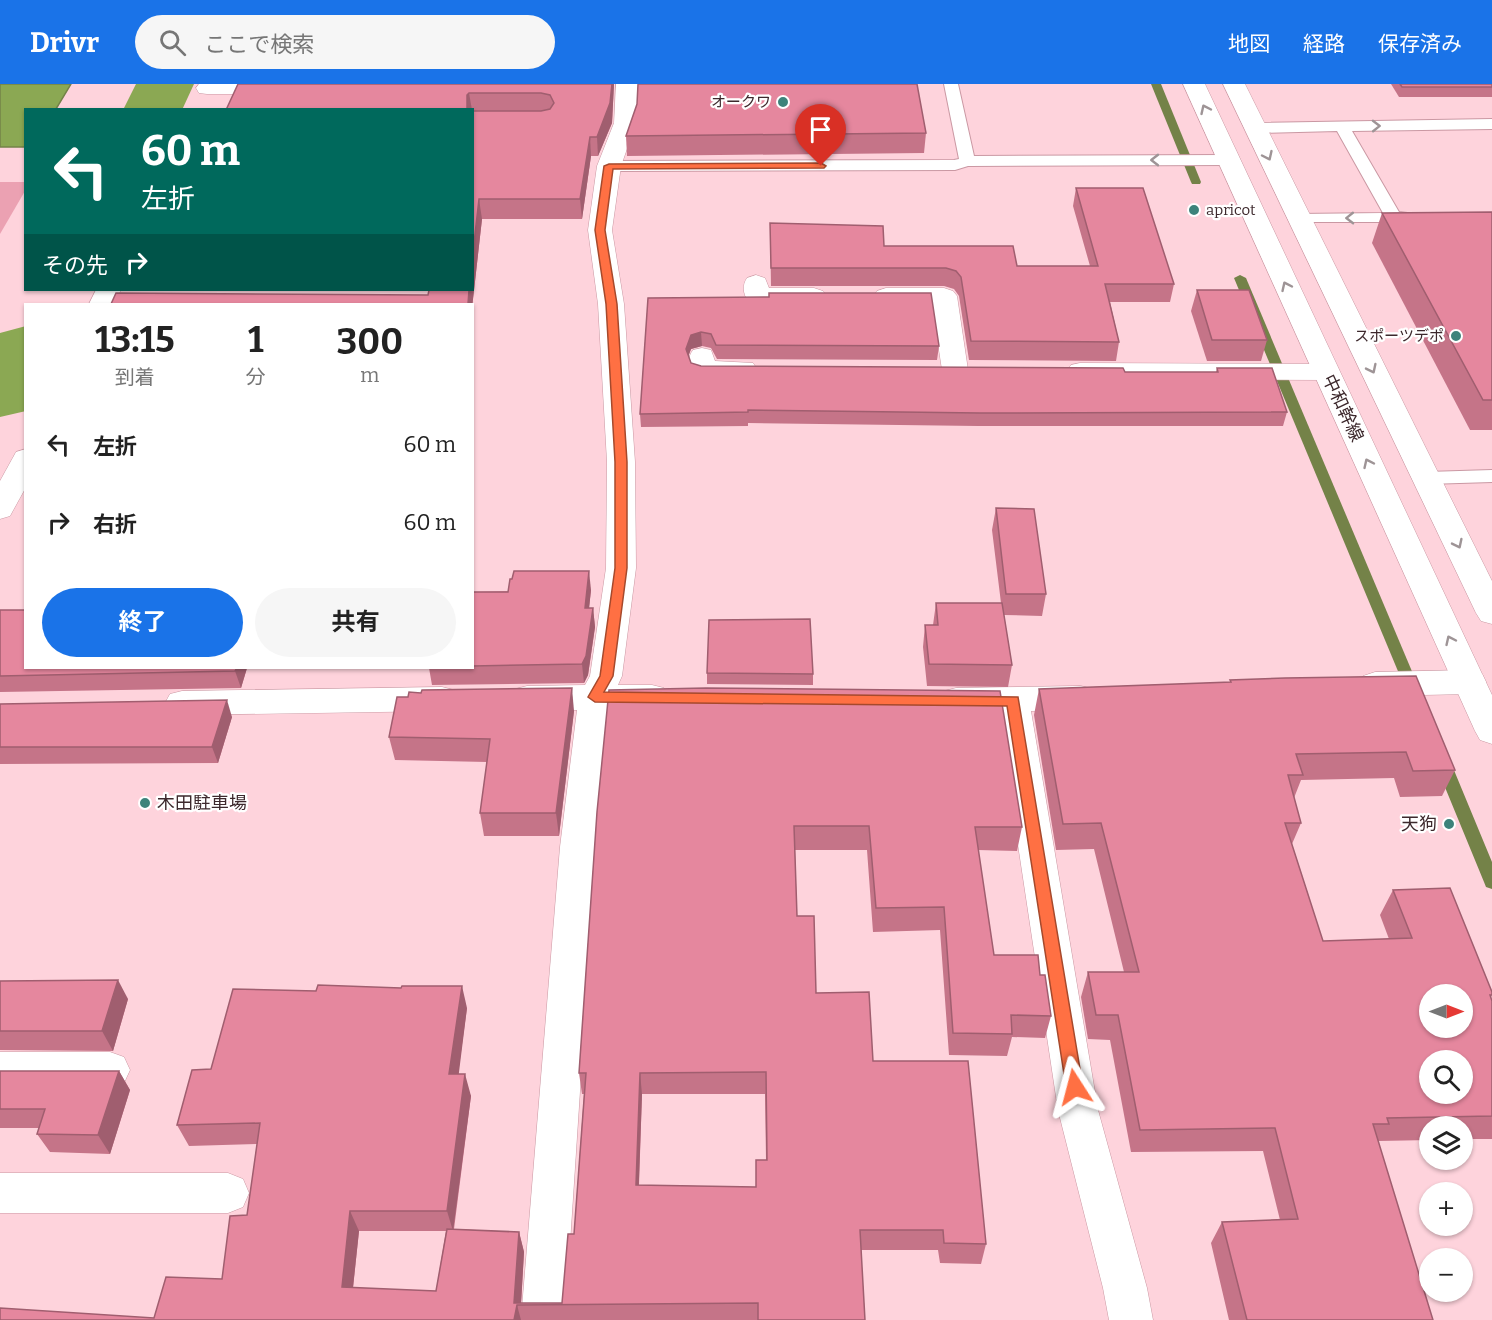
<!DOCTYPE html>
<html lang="ja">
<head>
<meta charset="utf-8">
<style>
	:root { --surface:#fff; --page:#f6f6f6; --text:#222; --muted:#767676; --accent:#1a73e8 }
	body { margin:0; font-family:Bitter,"Noto Sans JP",serif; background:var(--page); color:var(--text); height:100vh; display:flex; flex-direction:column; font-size:22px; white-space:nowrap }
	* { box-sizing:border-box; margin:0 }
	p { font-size:20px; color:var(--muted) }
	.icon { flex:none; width:33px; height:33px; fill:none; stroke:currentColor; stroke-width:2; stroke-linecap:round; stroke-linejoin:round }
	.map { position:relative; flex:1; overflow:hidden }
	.details { position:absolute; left:24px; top:219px; width:450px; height:366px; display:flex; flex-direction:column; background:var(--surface); border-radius:0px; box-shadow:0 2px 4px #0004 }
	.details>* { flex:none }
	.hud { position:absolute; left:24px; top:24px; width:450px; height:183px; border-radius:0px; box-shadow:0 2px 4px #0004; background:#00695c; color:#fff; overflow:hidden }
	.needle { width:39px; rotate:90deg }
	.buttons { position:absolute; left:1419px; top:900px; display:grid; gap:12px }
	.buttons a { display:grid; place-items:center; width:54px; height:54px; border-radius:50%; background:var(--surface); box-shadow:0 2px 4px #0004; font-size:30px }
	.pin { position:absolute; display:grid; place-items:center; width:51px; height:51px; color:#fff; margin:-62px -26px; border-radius:50% 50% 50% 0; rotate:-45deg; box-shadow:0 0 6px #0007 }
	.pin .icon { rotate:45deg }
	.me { position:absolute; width:66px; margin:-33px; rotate:351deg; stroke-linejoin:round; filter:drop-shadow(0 0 4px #0008) }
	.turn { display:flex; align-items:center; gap:21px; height:126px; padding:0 18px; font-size:27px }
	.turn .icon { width:78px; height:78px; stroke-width:2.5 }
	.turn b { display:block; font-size:42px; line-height:51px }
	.then { display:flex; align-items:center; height:57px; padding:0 18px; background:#0003; gap:12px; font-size:22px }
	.eta { display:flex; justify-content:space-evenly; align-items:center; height:102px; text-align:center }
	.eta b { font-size:36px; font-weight:700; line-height:42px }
	.primary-button { display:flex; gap:12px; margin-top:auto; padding:12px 18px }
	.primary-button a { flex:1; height:69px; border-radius:36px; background:var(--accent); color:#fff; font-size:24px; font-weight:700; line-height:69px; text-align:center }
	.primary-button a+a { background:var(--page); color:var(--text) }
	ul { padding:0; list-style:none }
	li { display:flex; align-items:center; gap:18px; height:78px; padding:0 18px }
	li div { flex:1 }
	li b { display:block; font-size:22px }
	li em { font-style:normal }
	header { display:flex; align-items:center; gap:36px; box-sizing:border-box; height:84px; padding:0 30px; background:var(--accent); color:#fff }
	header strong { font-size:28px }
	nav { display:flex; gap:33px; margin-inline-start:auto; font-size:21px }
	.search { width:420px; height:54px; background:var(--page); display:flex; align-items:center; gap:15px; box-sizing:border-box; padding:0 21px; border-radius:33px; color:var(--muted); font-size:22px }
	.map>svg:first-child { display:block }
	.green { fill:#eba1b2 }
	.water { fill:#8ba853; stroke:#748248; stroke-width:1.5 }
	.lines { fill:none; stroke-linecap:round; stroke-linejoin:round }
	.stream { fill:#748248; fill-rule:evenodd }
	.river { fill:#8ba853; fill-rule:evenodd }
	.service-casing { stroke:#ca98a3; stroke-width:2 }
	.minor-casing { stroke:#ca98a3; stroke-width:1 }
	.secondary-casing { stroke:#ca98a3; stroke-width:1 }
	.service { fill:#fff; fill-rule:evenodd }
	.minor { fill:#fff; fill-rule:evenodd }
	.secondary { fill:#fff; fill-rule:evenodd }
	.wall { fill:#c57488; fill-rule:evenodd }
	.shaded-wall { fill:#a05e6f }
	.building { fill:#e5879e; stroke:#a05e6f; stroke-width:1.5; fill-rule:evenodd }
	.oneway { stroke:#9e9496 }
	.route { fill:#ff7043; stroke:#a6492c; stroke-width:1.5 }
	.poi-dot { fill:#3d837b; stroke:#fff; stroke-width:2 }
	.labels { text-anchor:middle; stroke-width:4.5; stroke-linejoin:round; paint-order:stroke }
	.far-poi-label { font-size:15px; fill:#3d292d; stroke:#fff; text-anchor:end }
	.street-label { font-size:18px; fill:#3d292d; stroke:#fff }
	.poi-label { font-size:18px; fill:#3d292d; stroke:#fff; text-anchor:start }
</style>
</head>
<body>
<header>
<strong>Drivr</strong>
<div class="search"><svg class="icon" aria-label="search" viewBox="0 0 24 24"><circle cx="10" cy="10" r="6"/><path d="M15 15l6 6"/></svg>ここで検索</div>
<nav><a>地図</a><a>経路</a><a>保存済み</a></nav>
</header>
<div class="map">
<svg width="1492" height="1236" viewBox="0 0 1492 1236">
	<rect width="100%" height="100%" fill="#fed3dc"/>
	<!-- green -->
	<polygon class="green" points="0,98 26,98 25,107 0,150"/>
	<!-- water -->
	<polygon class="water" points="0,0 71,0 56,25 26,26 25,63 0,63"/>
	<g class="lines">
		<!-- stream -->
		<g class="stream">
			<polygon points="1151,0 1161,0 1201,98 1200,100 1192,100 1191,98"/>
			<polygon points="1240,191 1246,194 1419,604 1417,608 1407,608 1405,604 1234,194"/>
			<polygon points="1443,673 1448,675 1451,679 1492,778 1492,805 1486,803 1484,798 1435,679 1438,675"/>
		</g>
		<!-- river -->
		<g class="river">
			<polygon points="136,0 194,0 182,26 123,26"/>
			<polygon points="26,242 26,327 0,333 0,249"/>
		</g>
		<!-- service casing -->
		<g class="service-casing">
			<g id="service">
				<polygon points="944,0 958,0 974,72 1228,71 1236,76 1228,81 968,82 955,86 609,87 601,82 609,77 954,76 959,75"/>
				<polygon points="1492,35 1492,45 1352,47 1399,128 1416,130 1418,133 1410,138 1292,138 1290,135 1292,132 1298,130 1383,129 1337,47 1255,49 1247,44 1255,39"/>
				<polygon points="1492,386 1492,398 1427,400 1420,399 1417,394 1420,389 1427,388"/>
			</g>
		</g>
		<!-- minor casing -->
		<g class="minor-casing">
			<g id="minor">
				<polygon points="199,0 288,0 291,4 288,9 280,10 207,10 199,9 196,4"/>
				<polygon points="616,0 638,0 636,39 621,82 612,146 624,220 635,378 636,484 622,592 618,601 652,601 664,604 668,613 664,622 652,625 610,626 596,763 565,1236 521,1236 560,763 577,626 527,626 515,623 511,614 515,605 527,602 585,601 590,592 606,484 607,378 598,220 588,146 597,82 614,39"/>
				<path d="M756,191L765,194L769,204H814L823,207L827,212L823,217L814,220H757L748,217C743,210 742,201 747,194Z"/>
				<polygon points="886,204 944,204 953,207 957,212 968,286 964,292 955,294 946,292 942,286 932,220 886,220 877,217 873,212 877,207"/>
				<polygon points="96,206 121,206 113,220 89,220"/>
				<path d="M702,264L711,266L715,277L753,279L757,285L753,291C735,295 711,295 693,291C687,283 687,274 693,266Z"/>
				<polygon points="1080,279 1326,280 1335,282 1339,288 1335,294 1326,296 1080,295 1071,293 1067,287 1071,281"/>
				<polygon points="26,365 26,403 10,432 0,435 0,397 16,368"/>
				<polygon points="1470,586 1482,590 1486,598 1482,606 1470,610 1375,612 1363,608 1359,600 1363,592 1375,588"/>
				<polygon points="1081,602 1093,605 1097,614 1093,623 1081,626 1031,627 1098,1026 1147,1204 1153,1236 1109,1236 1103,1204 1058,1026 998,628 956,628 944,625 940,616 944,607 956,604"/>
				<polygon points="442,603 454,606 458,615 454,624 442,627 182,631 170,628 165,619 170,610 182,607"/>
				<polygon points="0,968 110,968 124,973 130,986 124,999 110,1004 0,1004"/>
				<polygon points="0,1089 228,1089 243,1095 249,1109 243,1123 228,1129 0,1129"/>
			</g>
		</g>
		<!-- secondary casing -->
		<g class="secondary-casing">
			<g id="secondary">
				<polygon points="1183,0 1205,0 1492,611 1492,660 1480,656 1475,647"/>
				<polygon points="1223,0 1245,0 1492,497 1492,540 1481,537 1476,529"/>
			</g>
		</g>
		<!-- service -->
		<use href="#service" class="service"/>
		<!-- minor -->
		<use href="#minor" class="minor"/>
		<!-- secondary -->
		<use href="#secondary" class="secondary"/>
	</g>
	<!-- wall -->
	<g class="wall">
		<polygon points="238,0 614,0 612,39 598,72 591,72 582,135 482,135 472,224 472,220 428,211 472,206 472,26 226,26"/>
		<polygon points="1391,0 1492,0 1492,13 1399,13"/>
		<polygon points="637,20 926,49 924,69 627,72 626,52"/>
		<polygon points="1076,104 1174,200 1170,218 1110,218 1119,258 1116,277 969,276 959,212 954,205 944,202 771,202 770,139 884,162 1017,182 1090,182 1073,122"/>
		<polygon points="1492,128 1492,346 1470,346 1372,159 1382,129"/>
		<polygon points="1197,206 1267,256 1261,277 1207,277 1191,227"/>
		<polygon points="648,214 939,262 937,276 717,275 711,264 702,262 691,265 688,272 691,279 701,282 1125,288 1216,288 1217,284 1287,328 1283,342 978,342 748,339 748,342 641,343 640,330"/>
		<polygon points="996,424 1046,510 1042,532 1004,531 1012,581 1008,603 927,602 923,563 925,541 933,541 936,519 1001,519 992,446"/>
		<polygon points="591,506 589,524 593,524 595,543 588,591 584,599 432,601 429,584 472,584 472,508"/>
		<polygon points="0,526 26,584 247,584 241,604 0,608"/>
		<polygon points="707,589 813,590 813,601 707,600"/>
		<polygon points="1230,596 1455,686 1442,712 1400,713 1394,694 1301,696 1294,714 1301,739 1292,760 1323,857 1389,855 1380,831 1393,806 1492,908 1491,915 1492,917 1492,1055 1462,1055 1462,1042 1430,1042 1430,1056 1378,1057 1433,1236 1229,1236 1211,1159 1222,1138 1280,1136 1263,1067 1131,1068 1110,956 1088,955 1081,913 1088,888 1124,888 1094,765 1056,766 1034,631 1039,605 1230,598"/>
		<polygon points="421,609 574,627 559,752 484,752 480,729 487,678 395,676 389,653 408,613"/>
		<polygon points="0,620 232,633 218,679 0,680"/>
		<path d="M597,728L1022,743L1017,767L978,766L994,871L1040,891L1051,932L1045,954L1012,953L1007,972L949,971L940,846L873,848L867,766H795L797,832L816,909L873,977L986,1160L981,1180L940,1179L938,1166H861L865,1236H0L154,1234L222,1195L247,1131L257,1060L189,1062L177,1041L211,985L467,924L458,990L471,1012L454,1145L519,1148L524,1168L521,1219H562L574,1150L584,1010H582L579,989ZM642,1010H765L766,1076L756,1103L639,1101ZM359,1147H446L436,1207L353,1204Z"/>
		<polygon points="0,897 128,915 113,967 0,966"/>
		<polygon points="0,987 119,987 130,1006 110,1070 50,1068 37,1050 39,1044 0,1044"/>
	</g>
	<!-- shaded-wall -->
	<g class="shaded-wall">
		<polygon points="612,0 614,0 612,39 598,72 597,53"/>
		<polygon points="469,9 472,26 467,26 467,11"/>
		<polygon points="590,53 591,72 582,135 580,115"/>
		<polygon points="479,115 482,135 472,224 472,220 468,220 469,206 472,206 472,177"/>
		<polygon points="701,248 702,262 691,265 686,279 686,265 691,251"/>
		<polygon points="589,487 591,506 587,543 585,524"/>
		<polygon points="593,524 595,543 588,591 584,599 582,580"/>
		<polygon points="237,584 247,584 241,604 235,587"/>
		<polygon points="572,604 574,627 559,752 556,729"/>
		<polygon points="227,616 232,633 218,679 212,663"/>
		<polygon points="118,896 128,915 113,967 102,947"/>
		<polygon points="462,902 467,924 456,1012 449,990"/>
		<polygon points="119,987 130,1006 110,1070 98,1051"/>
		<polygon points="640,989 642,1010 638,1122 636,1101"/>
		<polygon points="465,990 471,1012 453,1147 447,1127"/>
		<polygon points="350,1127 359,1147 351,1222 342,1203"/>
		<polygon points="519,1148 524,1168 521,1221 517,1221 521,1236 514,1236 514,1219"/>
	</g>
	<!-- building -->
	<g class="building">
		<polygon points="238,0 612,0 610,19 597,53 590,53 580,115 479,115 472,177 472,27 541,27 550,25 554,19 550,11 541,9 469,9 467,11 467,25 468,26 226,26"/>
		<polygon points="638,0 917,0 926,49 626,52 637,20"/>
		<polygon points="1400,0 1492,0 1492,3 1402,3"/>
		<polygon points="1076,104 1143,104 1174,200 1105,200 1119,258 971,257 961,193 956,187 946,184 771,184 770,139 883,142 884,162 1013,162 1017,182 1098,182"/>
		<polygon points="1492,128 1492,316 1483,316 1382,129"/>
		<polygon points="429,206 469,206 468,220 111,220 116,209 428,211"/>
		<polygon points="1197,206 1249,206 1267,256 1212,256"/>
		<polygon points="769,209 931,209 939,262 716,261 711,250 701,248 691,251 686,265 691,279 701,282 1123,284 1125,288 1218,288 1217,284 1272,284 1287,328 980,329 748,326 748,328 640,330 648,214 769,213"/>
		<polygon points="996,424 1034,425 1046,510 1006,510"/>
		<polygon points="514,487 589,487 585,524 593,524 586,572 582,580 472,582 472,508 508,508 510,495 512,495"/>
		<polygon points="936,519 1002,519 1012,581 929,580 925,541 938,541"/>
		<polygon points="0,526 26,526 26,584 237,584 235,587 0,592"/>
		<polygon points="810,535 813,590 707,589 709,536"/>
		<path d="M1416,592L1455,686L1413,687L1406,668L1296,670L1303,691H1288L1301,739H1285L1323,857L1412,854L1393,806L1450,804L1492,908V911H1490L1492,917V1032L1387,1034L1389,1040H1373L1433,1236H1247L1222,1138L1298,1135L1275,1044L1140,1046L1118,931H1096L1088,888H1139L1101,739L1063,740L1039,605L1231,598L1230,596L1285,594ZM1430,910H1462V944H1430ZM1430,976H1462V1010H1430Z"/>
		<polygon points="572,604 556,729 480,729 490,655 389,653 397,613 408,613 409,608 421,609 422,606"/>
		<path d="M706,604L1000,607L1022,743H975L994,871H1038L1040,891H1045L1051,932L1011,931L1012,950L953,949L944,823L876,824L869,742H794L797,832H814L816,909L869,908L873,977H968L986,1160L944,1159L943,1146H860L865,1236H758V1219L517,1221L514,1236H0V1224L154,1234L166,1193L222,1195L230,1132L247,1131L260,1039L177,1041L192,986L211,985L233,905L316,907L318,901L401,904L402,902H462L449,990H465L447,1127H350L342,1203L436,1207L447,1145L519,1148L514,1219H562L568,1150H574L586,989H579L597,728L609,606ZM766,988L767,1076H756V1103L636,1101L640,989Z"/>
		<polygon points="227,616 212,663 0,663 0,620"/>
		<polygon points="118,896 102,947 0,947 0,897"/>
		<polygon points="0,987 119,987 98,1051 37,1050 45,1025 0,1025"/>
	</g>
	<!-- one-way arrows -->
	<defs><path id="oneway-chevron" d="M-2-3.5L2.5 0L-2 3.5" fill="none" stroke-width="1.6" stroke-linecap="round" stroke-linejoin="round" transform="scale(1.5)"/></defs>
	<g class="oneway">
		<use href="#oneway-chevron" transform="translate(1205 25) rotate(-115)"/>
		<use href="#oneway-chevron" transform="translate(1376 42) rotate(-1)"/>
		<use href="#oneway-chevron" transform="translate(1268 72) rotate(65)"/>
		<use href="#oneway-chevron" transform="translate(1155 76) rotate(180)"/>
		<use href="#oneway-chevron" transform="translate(1350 134) rotate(179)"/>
		<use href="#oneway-chevron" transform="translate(1286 202) rotate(-115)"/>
		<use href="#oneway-chevron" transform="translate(1372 285) rotate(64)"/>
		<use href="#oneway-chevron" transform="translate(1368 379) rotate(-115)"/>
		<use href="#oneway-chevron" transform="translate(1458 460) rotate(64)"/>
		<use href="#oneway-chevron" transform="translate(1450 556) rotate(-115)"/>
	</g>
	<!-- route -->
	<polygon class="route" points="821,79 826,82 824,84 613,85 605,146 617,220 627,378 627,484 613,592 604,608 1018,613 1083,1003 1080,1008 1075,1010 1069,1008 1066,1003 1007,622 595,618 588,613 600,592 615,484 615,378 606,220 595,146 604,82 609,80"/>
	<!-- markers -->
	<g class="poi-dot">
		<circle cx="783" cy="18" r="6"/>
		<circle cx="1194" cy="126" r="6"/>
		<circle cx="1456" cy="252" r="6"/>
		<circle cx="145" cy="719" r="6"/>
		<circle cx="1449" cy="740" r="6"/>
	</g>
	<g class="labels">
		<!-- far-poi labels -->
		<g class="far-poi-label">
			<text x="771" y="23">オークワ</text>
			<text x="1206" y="131" text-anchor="start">apricot</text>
			<text x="1444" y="257">スポーツデポ</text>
		</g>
		<!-- street labels -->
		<g class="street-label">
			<text transform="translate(1343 324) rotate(65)" y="6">中和幹線</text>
		</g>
		<!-- poi labels -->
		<g class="poi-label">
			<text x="157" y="725">木田駐車場</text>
			<text x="1437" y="746" text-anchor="end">天狗</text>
		</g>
	</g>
</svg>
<div class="buttons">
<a><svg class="needle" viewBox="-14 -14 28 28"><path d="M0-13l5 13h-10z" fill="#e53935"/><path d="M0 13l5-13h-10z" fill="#767676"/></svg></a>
<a><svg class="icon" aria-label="search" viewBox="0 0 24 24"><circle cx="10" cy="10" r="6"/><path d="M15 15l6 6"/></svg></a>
<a><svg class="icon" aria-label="layers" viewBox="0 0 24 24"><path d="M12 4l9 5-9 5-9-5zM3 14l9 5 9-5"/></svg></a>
<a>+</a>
<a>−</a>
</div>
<div class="pin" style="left:821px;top:82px;background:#d93025"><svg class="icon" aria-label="arrive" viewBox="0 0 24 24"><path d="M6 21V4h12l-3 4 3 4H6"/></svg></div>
<svg class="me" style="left:1075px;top:1003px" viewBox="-20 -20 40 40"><path d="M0-17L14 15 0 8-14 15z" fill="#ff7043" stroke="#fff" stroke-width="4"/></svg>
<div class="hud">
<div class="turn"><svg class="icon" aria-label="left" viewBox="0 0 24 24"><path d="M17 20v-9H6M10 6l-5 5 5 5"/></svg><div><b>60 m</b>左折</div></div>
<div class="then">その先<svg class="icon" aria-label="right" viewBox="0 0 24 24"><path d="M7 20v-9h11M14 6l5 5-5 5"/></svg></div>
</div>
<section class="details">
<div class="eta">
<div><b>13:15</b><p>到着</p></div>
<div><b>1</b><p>分</p></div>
<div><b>300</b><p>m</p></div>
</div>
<ul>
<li><svg class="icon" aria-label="left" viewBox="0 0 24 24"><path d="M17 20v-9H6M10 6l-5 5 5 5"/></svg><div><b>左折</b></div><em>60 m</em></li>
<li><svg class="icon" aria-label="right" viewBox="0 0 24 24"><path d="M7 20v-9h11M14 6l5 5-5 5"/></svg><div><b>右折</b></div><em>60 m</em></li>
</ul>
<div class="primary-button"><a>終了</a><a>共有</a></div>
</section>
</div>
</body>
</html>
